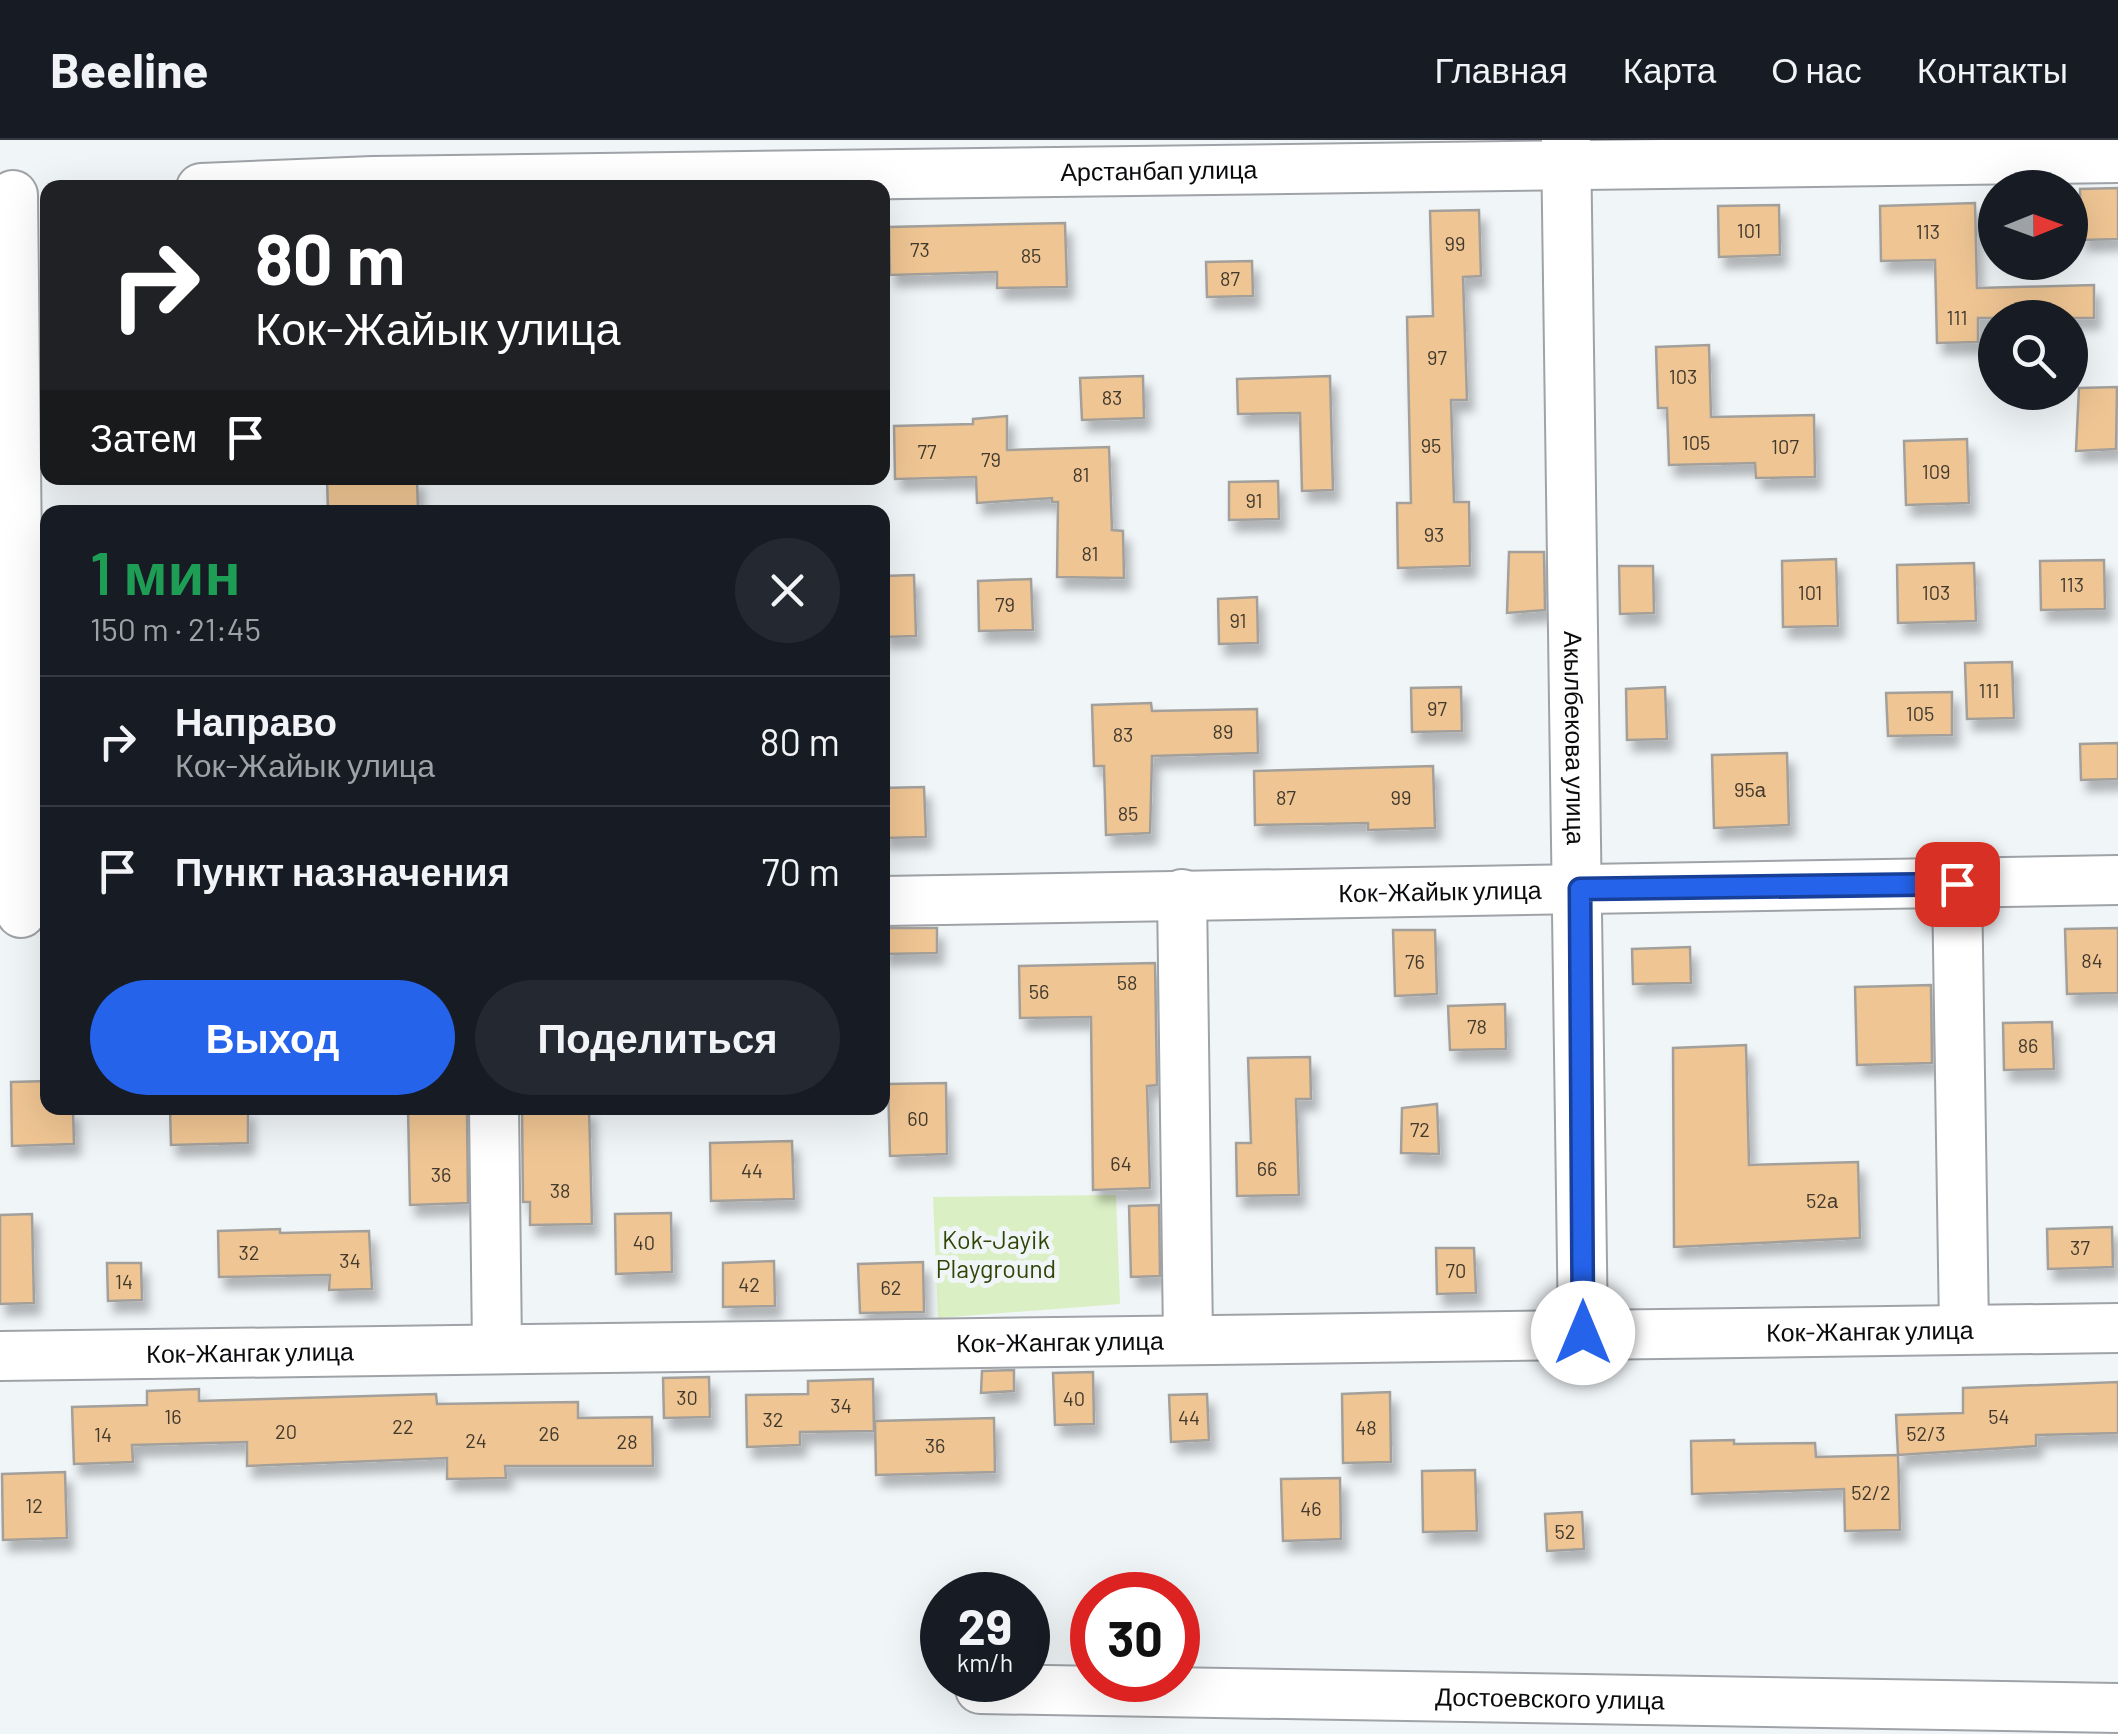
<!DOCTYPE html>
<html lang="ru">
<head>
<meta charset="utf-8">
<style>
	:root { --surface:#171b24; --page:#242831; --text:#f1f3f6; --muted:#9ea1a6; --line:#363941; --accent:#2563eb }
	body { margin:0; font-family:Barlow,sans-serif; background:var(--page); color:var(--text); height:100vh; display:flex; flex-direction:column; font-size:38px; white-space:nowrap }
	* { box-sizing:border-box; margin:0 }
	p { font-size:32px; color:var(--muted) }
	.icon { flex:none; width:55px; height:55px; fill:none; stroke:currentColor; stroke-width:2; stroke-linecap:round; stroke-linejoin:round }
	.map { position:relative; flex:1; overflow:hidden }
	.drawer { position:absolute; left:40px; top:365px; width:850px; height:610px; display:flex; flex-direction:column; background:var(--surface); border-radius:20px; box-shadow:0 10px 40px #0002 }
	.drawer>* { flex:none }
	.top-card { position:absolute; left:40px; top:40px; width:850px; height:305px; border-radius:20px; box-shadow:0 10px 40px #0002; background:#202124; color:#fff; overflow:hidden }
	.needle { width:65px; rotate:89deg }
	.fabs { position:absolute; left:1978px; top:30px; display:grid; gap:20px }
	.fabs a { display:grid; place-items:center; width:110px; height:110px; border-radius:50%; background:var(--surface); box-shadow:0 10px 40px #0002; font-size:50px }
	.speed { position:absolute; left:920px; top:1432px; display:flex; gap:20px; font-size:50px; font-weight:700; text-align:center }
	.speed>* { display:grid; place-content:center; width:130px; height:130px; border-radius:50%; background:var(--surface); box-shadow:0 10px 40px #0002; line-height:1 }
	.speed small { font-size:25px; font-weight:400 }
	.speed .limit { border:15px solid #d22; background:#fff; color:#111 }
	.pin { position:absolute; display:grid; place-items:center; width:85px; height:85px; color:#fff; margin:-42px; border-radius:20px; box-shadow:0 5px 15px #0006 }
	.me { position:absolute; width:110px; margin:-55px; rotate:0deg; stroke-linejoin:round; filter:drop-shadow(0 0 8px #0008) }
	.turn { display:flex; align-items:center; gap:35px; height:210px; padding:0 50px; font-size:45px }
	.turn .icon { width:130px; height:130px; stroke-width:2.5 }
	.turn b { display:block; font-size:70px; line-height:85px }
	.then { display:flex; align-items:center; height:95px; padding:0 50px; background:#0003; gap:20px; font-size:38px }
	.round { display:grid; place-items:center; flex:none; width:105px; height:105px; border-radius:52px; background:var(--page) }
	.summary { display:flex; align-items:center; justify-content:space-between; height:170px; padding:0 50px }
	h1 { font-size:60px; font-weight:600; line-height:75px; color:#1e9e55 }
	.primary-button { display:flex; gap:20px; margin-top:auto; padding:20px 50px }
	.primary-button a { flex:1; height:115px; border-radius:60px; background:var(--accent); color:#fff; font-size:40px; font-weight:600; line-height:115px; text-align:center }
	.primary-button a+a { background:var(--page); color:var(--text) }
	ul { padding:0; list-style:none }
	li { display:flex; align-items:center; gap:30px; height:130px; padding:0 50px; border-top:2px solid var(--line) }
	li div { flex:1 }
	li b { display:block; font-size:38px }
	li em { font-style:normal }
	header { display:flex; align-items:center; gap:60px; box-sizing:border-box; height:140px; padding:0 50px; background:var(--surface); border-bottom:2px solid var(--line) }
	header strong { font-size:48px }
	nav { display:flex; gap:55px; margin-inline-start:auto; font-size:35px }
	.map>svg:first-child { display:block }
	.green { fill:#daefc3 }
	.building { fill:#efc593; stroke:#a3a09c; stroke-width:2.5; filter:url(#shadow) }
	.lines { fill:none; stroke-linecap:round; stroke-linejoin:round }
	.minor-casing { stroke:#9fa3a7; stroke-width:52 }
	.minor { stroke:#fff; stroke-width:48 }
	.route-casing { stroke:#184099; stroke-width:25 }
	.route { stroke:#2563eb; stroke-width:18 }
	.labels { text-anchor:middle; stroke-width:10; stroke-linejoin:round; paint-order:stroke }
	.number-label { font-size:20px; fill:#433a2e }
	.street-label { font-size:25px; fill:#0a0b0d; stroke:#f0f5f8 }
	.park-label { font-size:25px; fill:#2f4506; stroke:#f0f5f8 }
</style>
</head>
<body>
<header>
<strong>Beeline</strong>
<nav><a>Главная</a><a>Карта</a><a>О нас</a><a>Контакты</a></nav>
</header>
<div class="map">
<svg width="2118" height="1594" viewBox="0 0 2118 1594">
	<defs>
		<filter id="shadow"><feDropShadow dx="6" dy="11" stdDeviation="5" flood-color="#0004"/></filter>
	</defs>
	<rect width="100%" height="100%" fill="#f0f5f8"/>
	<!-- green -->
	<polygon class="green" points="1116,1055 1120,1164 938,1178 933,1057"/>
	<!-- building -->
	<g class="building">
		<polygon points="2118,48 2118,99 2081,100 2080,49"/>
		<polygon points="1975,63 1977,148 2094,145 2094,178 1978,178 1978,202 1937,203 1935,120 1881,121 1880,66"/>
		<polygon points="1779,65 1780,115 1719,117 1718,66"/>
		<polygon points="1479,70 1481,136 1463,137 1467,260 1451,260 1454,362 1469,362 1470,426 1398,428 1397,363 1411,363 1407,177 1433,176 1430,71"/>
		<polygon points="1065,83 1067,147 997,148 997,132 890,135 889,87"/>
		<polygon points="1252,121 1253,156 1207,157 1206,122"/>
		<polygon points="1709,205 1711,277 1814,275 1815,337 1756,338 1755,323 1669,325 1667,268 1658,268 1656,207"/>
		<polygon points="1143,236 1144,278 1082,280 1080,238"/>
		<polygon points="1330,236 1333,350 1302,351 1300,273 1238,274 1237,239"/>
		<polygon points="2117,247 2116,309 2076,311 2079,248"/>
		<polygon points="1007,276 1007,310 1109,307 1112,390 1123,391 1124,438 1057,437 1058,362 1052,362 1052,358 977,363 976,337 895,339 894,286 973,284 973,279"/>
		<polygon points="1967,299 1969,363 1906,365 1904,301"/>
		<polygon points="327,338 417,338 418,372 328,372"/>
		<polygon points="1278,341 1279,379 1229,380 1229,342"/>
		<polygon points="1509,412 1544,412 1545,470 1507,473"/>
		<polygon points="1836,419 1838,486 1783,487 1782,421"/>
		<polygon points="2104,420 2105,469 2041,470 2040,421"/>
		<polygon points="1974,423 1976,481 1898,483 1897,425"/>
		<polygon points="1619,426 1653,426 1654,473 1620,474"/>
		<polygon points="914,435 916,496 882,497 882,436"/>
		<polygon points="1031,439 1033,490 979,491 978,441"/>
		<polygon points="1257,457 1258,503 1219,504 1218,459"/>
		<polygon points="2012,522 2014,578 1967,579 1965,523"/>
		<polygon points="1461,547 1462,591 1412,592 1411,548"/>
		<polygon points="1665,547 1667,599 1627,600 1626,549"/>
		<polygon points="1952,552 1952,595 1888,596 1886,553"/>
		<polygon points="1151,563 1152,571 1257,569 1258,613 1152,616 1150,693 1106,695 1104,626 1094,626 1092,565"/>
		<polygon points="2118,603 2118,639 2081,640 2080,604"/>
		<polygon points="1787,613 1789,685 1714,688 1712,615"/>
		<polygon points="1433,626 1435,688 1368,690 1368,683 1255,685 1254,631"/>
		<polygon points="924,647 926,697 882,698 882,648"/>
		<polygon points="882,788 937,788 937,813 882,814"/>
		<polygon points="2118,788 2118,853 2067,854 2065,789"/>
		<polygon points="1393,790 1435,790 1437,854 1395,856"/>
		<polygon points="1690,807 1691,843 1633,844 1632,809"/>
		<polygon points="1155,823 1157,945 1147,946 1150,1048 1093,1050 1091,877 1020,878 1019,826"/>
		<polygon points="1931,845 1932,923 1857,925 1855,847"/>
		<polygon points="1505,864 1506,909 1450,910 1448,866"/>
		<polygon points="2052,882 2054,929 2004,930 2003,883"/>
		<polygon points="1746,905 1749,1025 1858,1022 1860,1098 1674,1107 1673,908"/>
		<polygon points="1310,917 1311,959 1296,959 1299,1055 1237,1056 1236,1003 1251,1003 1248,918"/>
		<polygon points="48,941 48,968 73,968 74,1004 12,1006 11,942"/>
		<polygon points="946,943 947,1014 890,1016 888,944"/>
		<polygon points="1437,964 1439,1014 1401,1013 1402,968"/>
		<polygon points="170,968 248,968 248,1003 171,1005"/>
		<polygon points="408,968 467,968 468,1063 410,1065"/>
		<polygon points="522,968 589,968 592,1084 530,1085 530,1062 523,1062"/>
		<polygon points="792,1001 794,1059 711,1061 710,1003"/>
		<polygon points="1159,1065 1160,1136 1131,1137 1129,1066"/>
		<polygon points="671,1073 672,1132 616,1134 615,1074"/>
		<polygon points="32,1074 34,1163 0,1164 0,1075"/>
		<polygon points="2112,1087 2113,1127 2048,1129 2047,1089"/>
		<polygon points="280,1089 280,1093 369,1091 372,1149 329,1150 330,1135 219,1137 218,1091"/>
		<polygon points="1436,1108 1474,1108 1476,1153 1437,1154"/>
		<polygon points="774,1121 775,1166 723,1167 723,1123"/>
		<polygon points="923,1122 924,1172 860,1173 858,1124"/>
		<polygon points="107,1123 141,1123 142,1160 108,1161"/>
		<polygon points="1014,1230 1014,1251 981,1253 982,1231"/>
		<polygon points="1093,1232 1094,1284 1055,1285 1053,1233"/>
		<polygon points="709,1237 710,1277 664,1278 663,1238"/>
		<polygon points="873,1239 874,1291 800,1292 800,1305 747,1307 746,1255 808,1254 808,1241"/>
		<polygon points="2118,1242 2118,1293 2036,1295 2036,1306 1898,1315 1896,1275 1963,1273 1963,1248"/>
		<polygon points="199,1249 199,1261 436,1254 437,1264 578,1262 578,1278 652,1277 653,1326 505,1326 506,1338 447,1339 447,1318 247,1326 247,1302 132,1305 133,1322 74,1324 72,1267 147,1265 147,1251"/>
		<polygon points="1390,1252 1391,1322 1343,1323 1342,1254"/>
		<polygon points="1207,1254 1209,1300 1171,1302 1169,1255"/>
		<polygon points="994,1278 995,1332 876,1335 875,1281"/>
		<polygon points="1734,1300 1734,1304 1815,1303 1816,1317 1898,1315 1900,1390 1845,1391 1844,1349 1692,1354 1691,1301"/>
		<polygon points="1475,1330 1477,1391 1423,1392 1422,1331"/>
		<polygon points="65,1332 67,1398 3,1400 2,1334"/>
		<polygon points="1340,1338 1341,1399 1283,1401 1281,1339"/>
		<polygon points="1582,1372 1584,1409 1547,1411 1545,1374"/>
	</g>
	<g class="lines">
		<!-- minor casing -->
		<g class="minor-casing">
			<g id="minor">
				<path id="s1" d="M1566,0L1583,1193"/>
				<path id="s2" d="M201,48L373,41L2118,18"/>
				<polyline points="13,55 21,773"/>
				<polyline points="1957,744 1964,1188"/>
				<polyline points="1182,754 1188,1198"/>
				<path id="s3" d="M882,761L2118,740"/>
				<polyline points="494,968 497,1207"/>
				<path id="s4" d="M0,1216L2118,1188"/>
				<path id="s5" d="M980,1549L2118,1568"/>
			</g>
		</g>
		<!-- minor -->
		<use href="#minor" class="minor"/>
	</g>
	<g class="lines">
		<!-- route casing -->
		<g class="route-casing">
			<polyline id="route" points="1583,1193 1580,749 1957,744"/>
		</g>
		<!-- route -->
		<use href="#route" class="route"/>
	</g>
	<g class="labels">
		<!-- number labels -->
		<g class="number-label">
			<text x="1749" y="98">101</text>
			<text x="1928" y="99">113</text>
			<text x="1455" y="111">99</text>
			<text x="920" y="117">73</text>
			<text x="1031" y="123">85</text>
			<text x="1230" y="146">87</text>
			<text x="1957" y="185">111</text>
			<text x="1437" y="225">97</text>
			<text x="1683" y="244">103</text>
			<text x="1112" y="265">83</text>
			<text x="1696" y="310">105</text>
			<text x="1431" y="313">95</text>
			<text x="1785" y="314">107</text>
			<text x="927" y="319">77</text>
			<text x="991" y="327">79</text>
			<text x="1936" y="339">109</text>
			<text x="1081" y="342">81</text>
			<text x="1254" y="368">91</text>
			<text x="1434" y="402">93</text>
			<text x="1090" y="421">81</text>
			<text x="2072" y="452">113</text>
			<text x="1810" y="460">101</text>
			<text x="1936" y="460">103</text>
			<text x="1005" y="472">79</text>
			<text x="1238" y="488">91</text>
			<text x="1989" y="558">111</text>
			<text x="1437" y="576">97</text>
			<text x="1920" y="581">105</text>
			<text x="1223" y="599">89</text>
			<text x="1123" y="602">83</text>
			<text x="1750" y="657">95а</text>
			<text x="1286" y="665">87</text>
			<text x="1401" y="665">99</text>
			<text x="1128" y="681">85</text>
			<text x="2092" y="828">84</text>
			<text x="1415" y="829">76</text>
			<text x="1127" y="850">58</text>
			<text x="1039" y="859">56</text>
			<text x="1477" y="894">78</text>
			<text x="2028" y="913">86</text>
			<text x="918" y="986">60</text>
			<text x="1420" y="997">72</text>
			<text x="1121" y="1031">64</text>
			<text x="1267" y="1036">66</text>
			<text x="752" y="1038">44</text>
			<text x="441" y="1042">36</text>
			<text x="560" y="1058">38</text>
			<text x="1822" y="1068">52а</text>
			<text x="644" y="1110">40</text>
			<text x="2080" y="1115">37</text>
			<text x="249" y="1120">32</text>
			<text x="350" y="1128">34</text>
			<text x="1456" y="1138">70</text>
			<text x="124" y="1149">14</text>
			<text x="749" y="1152">42</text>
			<text x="891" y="1155">62</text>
			<text x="687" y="1265">30</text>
			<text x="1074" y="1266">40</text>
			<text x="841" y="1273">34</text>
			<text x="173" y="1284">16</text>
			<text x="1999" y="1284">54</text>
			<text x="1189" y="1285">44</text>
			<text x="773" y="1287">32</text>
			<text x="403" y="1294">22</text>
			<text x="1366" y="1295">48</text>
			<text x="286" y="1299">20</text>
			<text x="549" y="1301">26</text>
			<text x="1926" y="1301">52/3</text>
			<text x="103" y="1302">14</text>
			<text x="476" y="1308">24</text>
			<text x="627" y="1309">28</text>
			<text x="935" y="1313">36</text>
			<text x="1871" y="1360">52/2</text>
			<text x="34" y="1373">12</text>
			<text x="1311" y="1376">46</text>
			<text x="1565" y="1399">52</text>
		</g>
		<!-- street labels -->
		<g class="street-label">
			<text dy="9" stroke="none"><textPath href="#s2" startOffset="958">Арстанбап улица</textPath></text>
			<text dy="9" stroke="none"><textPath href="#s1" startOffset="598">Акылбекова улица</textPath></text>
			<text dy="9" stroke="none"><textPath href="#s3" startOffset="558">Кок-Жайык улица</textPath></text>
			<text dy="9" stroke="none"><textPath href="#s4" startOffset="1870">Кок-Жангак улица</textPath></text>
			<text dy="9" stroke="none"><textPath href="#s4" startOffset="1060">Кок-Жангак улица</textPath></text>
			<text dy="9" stroke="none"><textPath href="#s4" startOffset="250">Кок-Жангак улица</textPath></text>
			<text dy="9" stroke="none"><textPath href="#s5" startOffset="570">Достоевского улица</textPath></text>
		</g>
		<!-- park labels -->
		<g class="park-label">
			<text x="996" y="1109">Kok-Jayik<tspan x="996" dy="29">Playground</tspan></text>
		</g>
	</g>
</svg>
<div class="fabs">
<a><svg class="needle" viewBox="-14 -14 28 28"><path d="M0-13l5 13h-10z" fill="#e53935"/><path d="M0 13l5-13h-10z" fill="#9ea1a6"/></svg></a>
<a><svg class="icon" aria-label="search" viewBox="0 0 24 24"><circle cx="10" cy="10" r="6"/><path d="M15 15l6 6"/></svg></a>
</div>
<div class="speed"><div>29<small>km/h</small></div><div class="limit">30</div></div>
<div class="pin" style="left:1957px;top:744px;background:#d93025"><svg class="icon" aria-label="arrive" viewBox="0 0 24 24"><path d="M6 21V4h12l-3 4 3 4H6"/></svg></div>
<svg class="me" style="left:1583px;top:1193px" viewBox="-20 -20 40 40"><circle r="19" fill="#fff"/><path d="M0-13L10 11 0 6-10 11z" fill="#2563eb"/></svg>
<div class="top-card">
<div class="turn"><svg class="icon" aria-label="right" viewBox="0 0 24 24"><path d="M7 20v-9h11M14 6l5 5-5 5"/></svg><div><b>80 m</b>Кок-Жайык улица</div></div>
<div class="then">Затем<svg class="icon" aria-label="arrive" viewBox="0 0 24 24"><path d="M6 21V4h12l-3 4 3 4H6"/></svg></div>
</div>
<section class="drawer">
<div class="summary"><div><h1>1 мин</h1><p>150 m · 21:45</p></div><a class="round"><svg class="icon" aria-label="close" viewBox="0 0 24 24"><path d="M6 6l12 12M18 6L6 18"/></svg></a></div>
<ul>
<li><svg class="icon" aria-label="right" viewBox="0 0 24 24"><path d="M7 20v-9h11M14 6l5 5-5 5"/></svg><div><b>Направо</b><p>Кок-Жайык улица</p></div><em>80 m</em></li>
<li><svg class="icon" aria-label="arrive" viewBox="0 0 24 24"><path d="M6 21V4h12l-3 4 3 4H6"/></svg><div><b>Пункт назначения</b></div><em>70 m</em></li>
</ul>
<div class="primary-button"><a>Выход</a><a>Поделиться</a></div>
</section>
</div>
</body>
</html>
